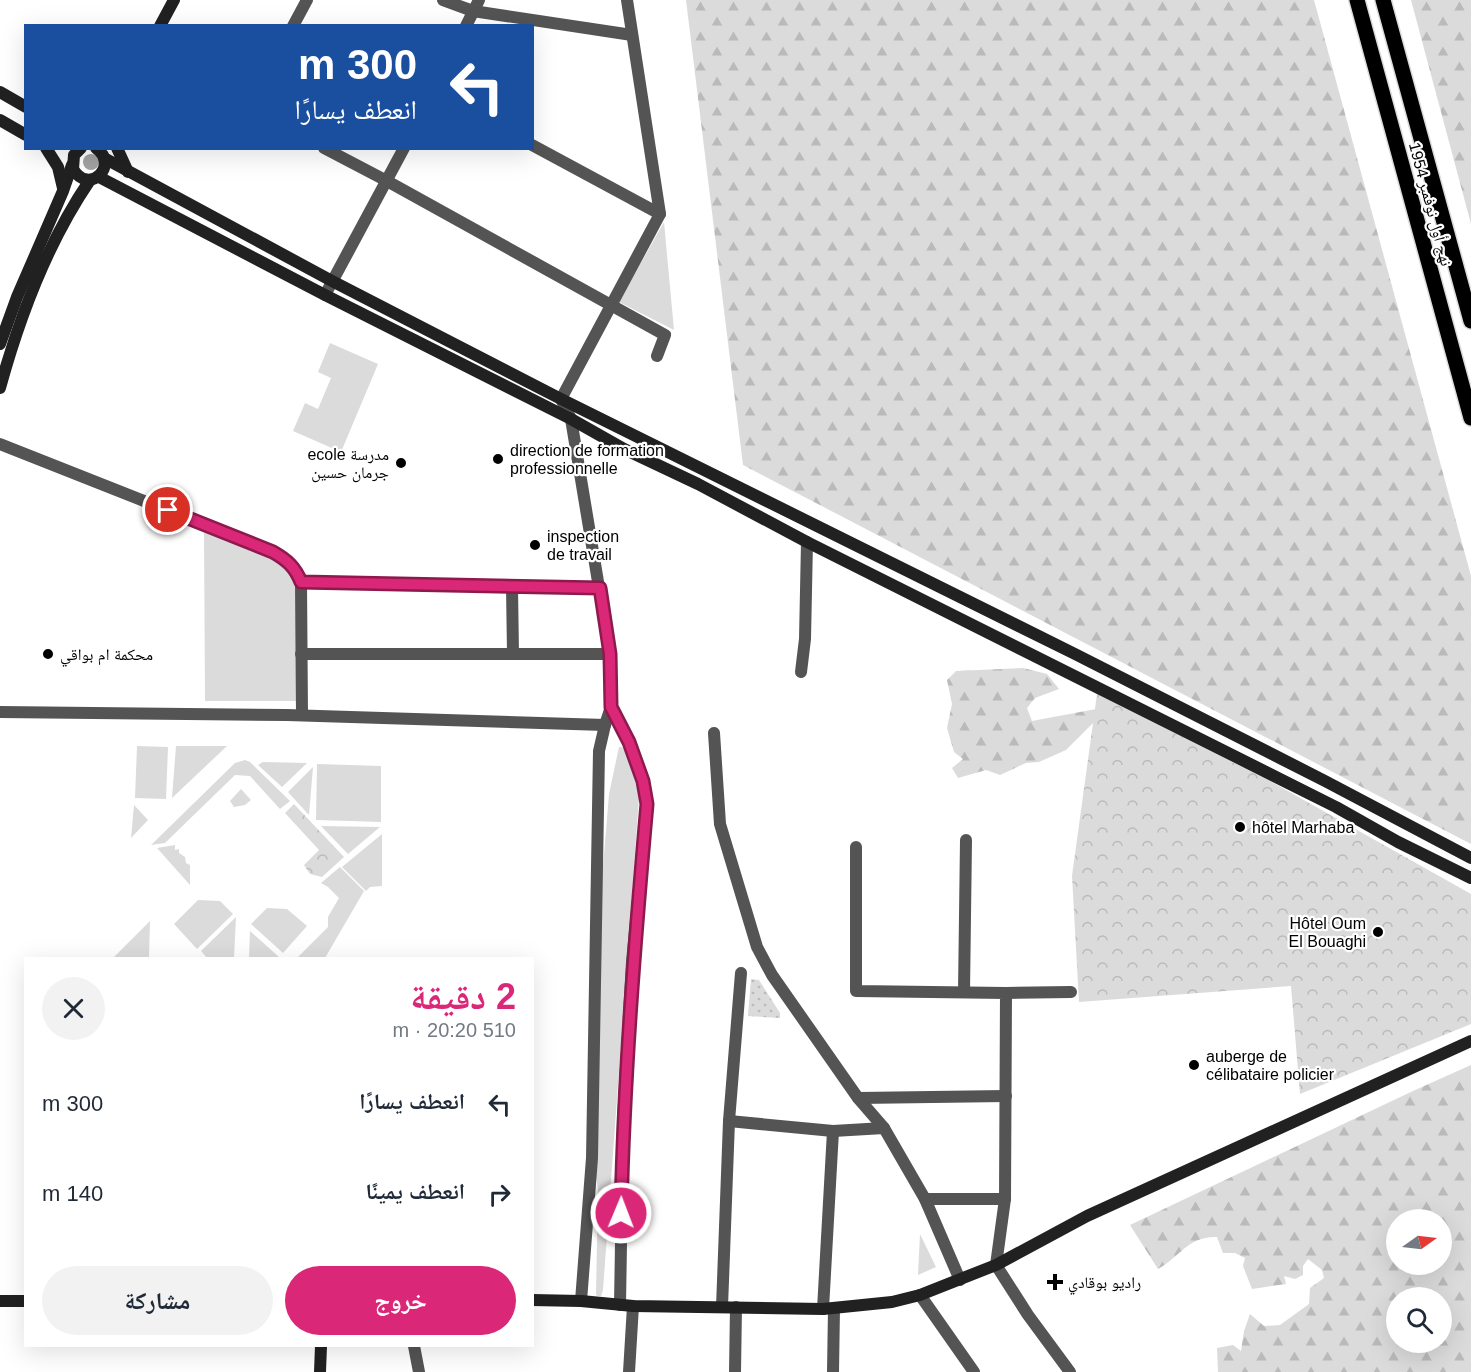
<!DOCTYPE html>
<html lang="ar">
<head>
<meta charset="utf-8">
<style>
	:root { --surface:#fff; --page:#f2f2f3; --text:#1f2937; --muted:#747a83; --accent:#db2777 }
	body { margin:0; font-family:Arial,"Noto Naskh Arabic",sans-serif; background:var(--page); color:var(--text); direction:rtl; height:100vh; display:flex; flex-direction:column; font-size:22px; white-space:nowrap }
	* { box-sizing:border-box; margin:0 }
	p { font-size:20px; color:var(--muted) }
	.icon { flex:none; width:33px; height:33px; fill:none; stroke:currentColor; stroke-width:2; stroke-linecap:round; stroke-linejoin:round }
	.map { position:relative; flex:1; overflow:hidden; direction:ltr }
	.panel { position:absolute; left:24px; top:957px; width:510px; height:390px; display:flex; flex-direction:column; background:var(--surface); border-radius:0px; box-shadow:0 6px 24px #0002; direction:rtl }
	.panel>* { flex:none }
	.hud { position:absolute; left:24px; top:24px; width:510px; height:126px; border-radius:0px; box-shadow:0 6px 24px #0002; direction:rtl; background:#1a4fa0; color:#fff; overflow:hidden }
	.needle { width:39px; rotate:76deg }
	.controls { position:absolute; left:1386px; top:1209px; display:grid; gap:12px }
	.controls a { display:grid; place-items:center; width:66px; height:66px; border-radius:50%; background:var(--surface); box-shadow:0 6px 24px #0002; font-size:30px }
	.pin { position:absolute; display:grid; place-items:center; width:51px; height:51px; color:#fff; margin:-26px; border:3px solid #fff; border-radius:50%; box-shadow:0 2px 6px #0007 }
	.me { position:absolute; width:66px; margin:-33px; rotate:1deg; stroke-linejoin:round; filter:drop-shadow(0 0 4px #0008) }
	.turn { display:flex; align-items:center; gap:21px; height:126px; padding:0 18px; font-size:27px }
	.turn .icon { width:78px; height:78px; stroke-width:2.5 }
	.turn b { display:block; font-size:42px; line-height:51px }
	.round { display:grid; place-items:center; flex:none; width:63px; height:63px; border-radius:32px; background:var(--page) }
	.overview { display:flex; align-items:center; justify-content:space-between; height:102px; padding:0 18px }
	h1 { font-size:36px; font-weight:700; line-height:45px; color:var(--accent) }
	.cta { display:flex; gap:12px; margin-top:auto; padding:12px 18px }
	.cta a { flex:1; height:69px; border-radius:36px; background:var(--accent); color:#fff; font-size:24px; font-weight:700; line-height:69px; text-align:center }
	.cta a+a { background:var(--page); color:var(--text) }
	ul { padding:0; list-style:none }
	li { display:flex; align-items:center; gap:18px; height:90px; padding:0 18px }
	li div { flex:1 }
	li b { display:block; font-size:22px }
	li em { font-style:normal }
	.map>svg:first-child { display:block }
	.grass { fill:#dbdbdb }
	.forest { fill:url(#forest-firs); fill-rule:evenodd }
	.park { fill:url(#park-crowns) }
	.garden { fill:url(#garden-dots) }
	.water { fill:#a2a2a2 }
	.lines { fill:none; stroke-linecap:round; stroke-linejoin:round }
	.primary-casing { stroke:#dbdbdb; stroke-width:18 }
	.minor { stroke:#545454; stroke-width:12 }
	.tertiary { stroke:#545454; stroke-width:12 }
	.secondary { stroke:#212121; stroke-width:12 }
	.primary { stroke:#000; stroke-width:15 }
	.route-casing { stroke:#8e194d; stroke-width:15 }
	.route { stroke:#db2777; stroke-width:10 }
	.poi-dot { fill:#000; stroke:#fff; stroke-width:2 }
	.labels { text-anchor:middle; stroke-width:4.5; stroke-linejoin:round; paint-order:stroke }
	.street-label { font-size:16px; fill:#000; stroke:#fff }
	.poi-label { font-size:16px; fill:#000; stroke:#fff; text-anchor:start }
</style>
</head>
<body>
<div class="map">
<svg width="1471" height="1372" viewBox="0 0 1471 1372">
	<defs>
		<pattern id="forest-firs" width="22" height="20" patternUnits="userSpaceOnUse" patternTransform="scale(1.5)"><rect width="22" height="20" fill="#dbdbdb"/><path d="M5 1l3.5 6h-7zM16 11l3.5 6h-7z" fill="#bababa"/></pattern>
		<pattern id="park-crowns" width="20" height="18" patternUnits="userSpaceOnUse" patternTransform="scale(1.5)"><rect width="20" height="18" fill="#dbdbdb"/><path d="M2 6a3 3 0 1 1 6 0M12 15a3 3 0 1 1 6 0" fill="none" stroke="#bababa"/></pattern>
		<pattern id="garden-dots" width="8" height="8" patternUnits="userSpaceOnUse" patternTransform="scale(1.5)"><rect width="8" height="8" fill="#dbdbdb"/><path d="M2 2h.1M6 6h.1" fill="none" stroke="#bababa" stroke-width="1.8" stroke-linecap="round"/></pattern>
	</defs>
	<rect width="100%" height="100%" fill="#fff"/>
	<!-- grass -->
	<g class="grass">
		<polygon points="664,222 674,330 619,302"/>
		<polygon points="330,343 378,364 341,452 293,431 305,403 318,409 331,378 318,372"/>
		<polygon points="204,532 275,560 301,583 302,701 205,701"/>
		<polygon points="137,746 168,747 166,799 135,798"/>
		<polygon points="176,746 227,746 172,798"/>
		<path d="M619,747H622C632,759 639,783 639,798L603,1290L601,1296H597L596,1294L598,1189L596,1177L602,880L609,794Z"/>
		<polygon points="245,760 250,762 290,801 280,809 250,776 235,775 165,843 151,845 235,763"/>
		<polygon points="263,762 307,763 282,787 258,765"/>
		<polygon points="317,764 381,766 381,822 316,820"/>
		<polygon points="313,767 309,815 288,792"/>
		<polygon points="241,789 251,800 245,805 234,807 230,801"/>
		<polygon points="134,805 148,820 131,838"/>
		<polygon points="321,826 380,827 348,854"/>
		<polygon points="382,834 382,886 370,887 366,891 342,867"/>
		<polygon points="175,845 175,850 179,849 179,853 185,857 186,863 190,865 190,885 157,848"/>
		<polygon points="340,867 364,891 325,958 297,958 328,927 328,917 339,898 328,887 321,883"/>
		<polygon points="198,900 220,901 233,914 197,949 174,924"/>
		<polygon points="267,908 287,909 307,926 283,953 251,924"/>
		<polygon points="236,917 234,958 207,958 201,951"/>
		<polygon points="150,921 149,958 113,958"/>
		<polygon points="250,931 279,957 277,958 249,958"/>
		<polygon points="920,1234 936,1267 918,1275"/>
	</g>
	<!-- forest -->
	<g class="forest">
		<polygon points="686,0 1314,0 1471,576 1471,844 743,465"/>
		<polygon points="1411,0 1471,0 1471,224"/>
		<polygon points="1023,668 1047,674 1059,689 1035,698 1027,708 1032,721 1096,709 1094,722 1066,750 1039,762 1026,763 1000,775 986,770 958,778 952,768 963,759 954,752 947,728 952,704 947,680 956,671"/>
		<path d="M1471,1065V1372H1218L1217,1348L1233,1345L1241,1351L1244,1331L1250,1314L1264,1326L1280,1325L1309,1304L1310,1288L1324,1278L1322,1270L1308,1259L1303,1266V1275L1295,1279L1284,1276L1286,1284L1252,1289L1243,1266L1245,1258L1235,1253H1223L1217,1237C1188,1236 1180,1257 1158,1269L1130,1225L1413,1091ZM1396,1220H1442V1264H1396ZM1396,1298H1442V1342H1396Z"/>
	</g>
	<!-- park -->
	<g class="park">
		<polygon points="1097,694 1270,781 1471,894 1471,1024 1300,1094 1291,986 1079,1002 1072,876"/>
		<polygon points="294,804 344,857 322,877 310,874 304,865 319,850 285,813"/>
	</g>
	<!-- garden -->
	<polygon class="garden" points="751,979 759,980 780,1013 780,1018 748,1016"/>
	<!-- water -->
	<circle class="water" cx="91" cy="162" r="8"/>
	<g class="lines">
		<!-- primary casing -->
		<g class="primary-casing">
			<g id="primary">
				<polyline points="1357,0 1471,418"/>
				<polyline points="1383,0 1471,321"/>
			</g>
		</g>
		<!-- minor -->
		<g class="minor">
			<polyline points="443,0 473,11 632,35"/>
			<polyline points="293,26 307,0"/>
			<polyline points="466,26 479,0"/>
			<polyline points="532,145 660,214"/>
			<polyline points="324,148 387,181 665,335 657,356"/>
			<polyline points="325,295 404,148"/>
			<polyline points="571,419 561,399 660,214 627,0"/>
			<path d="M0,444L273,552C287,560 295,567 301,582L302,715"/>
			<polyline points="301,582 512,587 513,654"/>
			<polyline points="512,587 600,588"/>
			<polyline points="301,654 610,654"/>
			<polyline points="801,672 805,639 807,542"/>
			<polyline points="0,712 287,715 605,725 611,707"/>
			<polyline points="714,733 720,824 757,947 772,975 858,1098 884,1128 925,1199 960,1280"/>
			<polyline points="856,847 856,991 1006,993 1005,1199 996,1265"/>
			<polyline points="964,992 966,840"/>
			<polyline points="1006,993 1071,992"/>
			<polyline points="858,1098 1006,1096"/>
			<polyline points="729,1121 833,1131 884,1128"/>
			<polyline points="925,1199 1005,1199"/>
			<polyline points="920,1295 974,1372"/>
			<polyline points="722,1307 729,1121 741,973"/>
			<polyline points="823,1309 833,1131"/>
			<polyline points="414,1346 419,1372"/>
			<polyline points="629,1372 633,1306"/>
			<polyline points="735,1372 736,1307"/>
			<polyline points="833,1372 834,1308"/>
		</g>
		<!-- tertiary -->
		<g class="tertiary">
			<polyline points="571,419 610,654 611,707 629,742 643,781 647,804 632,962 623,1120 620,1305"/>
			<polyline points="996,1265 1028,1315 1070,1372"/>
			<polyline points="581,1301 592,1158 599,751 605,725"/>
		</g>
		<!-- secondary -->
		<g class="secondary">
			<polyline points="160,26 174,0"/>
			<polyline points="0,92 26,107"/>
			<polyline points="0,120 26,135"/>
			<polyline points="46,148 58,167 63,188"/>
			<path d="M81,148L74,155L73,169C89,196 120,165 96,148"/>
			<polyline points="117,148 128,172"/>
			<polyline points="104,158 332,281 561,399 1075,654 1325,781 1471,858"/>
			<polyline points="99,177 325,295 571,419 624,449 698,484 807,542 1336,807 1398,842 1471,878"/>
			<polyline points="0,344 17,297 63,191 72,165"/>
			<path d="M0,388C20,315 47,243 90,180"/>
			<polyline points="532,1300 581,1301 633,1306 823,1309 892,1302 920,1295 996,1265 1087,1216 1471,1041"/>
			<polyline points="0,1301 26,1301"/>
			<polyline points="320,1372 321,1346"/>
		</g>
		<!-- primary -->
		<use href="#primary" class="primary"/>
	</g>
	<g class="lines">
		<!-- route casing -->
		<g class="route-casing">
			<path id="route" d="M168,510L273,552C287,560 295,567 301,582L600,588L610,654L611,707L629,742L643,781L647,804C635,940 624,1076 621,1213"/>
		</g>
		<!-- route -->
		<use href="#route" class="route"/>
	</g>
	<!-- markers -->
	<g class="poi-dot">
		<circle cx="498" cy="459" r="6"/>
		<circle cx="401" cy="463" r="6"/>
		<circle cx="535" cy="545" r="6"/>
		<circle cx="48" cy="654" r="6"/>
		<circle cx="1240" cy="827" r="6"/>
		<circle cx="1378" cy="932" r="6"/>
		<circle cx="1194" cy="1065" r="6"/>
		<path d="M1052 1273h6v6h6v6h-6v6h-6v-6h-6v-6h6z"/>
	</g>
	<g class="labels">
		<!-- street labels -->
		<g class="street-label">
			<text transform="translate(1431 204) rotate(75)" y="6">نهج أول نوفمبر 1954</text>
		</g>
		<!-- poi labels -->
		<g class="poi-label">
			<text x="510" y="456">direction de formation<tspan x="510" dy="18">professionnelle</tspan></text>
			<text x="389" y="460" text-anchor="end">ecole مدرسة<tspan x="389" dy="18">جرمان حسين</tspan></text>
			<text x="547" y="542">inspection<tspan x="547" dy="18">de travail</tspan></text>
			<text x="60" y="660">محكمة ام بواقي</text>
			<text x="1252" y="833">hôtel Marhaba</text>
			<text x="1366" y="929" text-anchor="end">Hôtel Oum<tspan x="1366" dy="18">El Bouaghi</tspan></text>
			<text x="1206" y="1062">auberge de<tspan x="1206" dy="18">célibataire policier</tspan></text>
			<text x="1068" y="1288">راديو بوقادي</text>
		</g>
	</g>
</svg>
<div class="controls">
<a><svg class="needle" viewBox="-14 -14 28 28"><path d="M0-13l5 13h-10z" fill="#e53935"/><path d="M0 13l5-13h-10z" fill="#747a83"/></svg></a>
<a><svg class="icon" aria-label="search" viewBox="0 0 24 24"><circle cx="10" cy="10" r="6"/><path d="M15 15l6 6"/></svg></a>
</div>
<div class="pin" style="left:168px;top:510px;background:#d93025"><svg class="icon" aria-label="arrive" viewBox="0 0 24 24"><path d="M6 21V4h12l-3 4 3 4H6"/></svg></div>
<svg class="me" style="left:621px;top:1213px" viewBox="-20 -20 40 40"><circle r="17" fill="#db2777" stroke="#fff" stroke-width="3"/><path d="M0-11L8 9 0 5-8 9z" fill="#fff"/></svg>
<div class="hud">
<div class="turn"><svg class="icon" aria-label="left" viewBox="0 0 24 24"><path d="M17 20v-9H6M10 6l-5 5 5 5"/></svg><div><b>300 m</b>انعطف يسارًا</div></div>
</div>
<section class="panel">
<div class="overview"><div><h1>2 دقيقة</h1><p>510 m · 20:20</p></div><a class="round"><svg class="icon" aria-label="close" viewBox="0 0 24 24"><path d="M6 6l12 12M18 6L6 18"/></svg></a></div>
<ul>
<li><svg class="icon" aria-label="left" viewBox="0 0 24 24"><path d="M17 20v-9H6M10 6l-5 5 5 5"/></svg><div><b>انعطف يسارًا</b></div><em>300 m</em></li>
<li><svg class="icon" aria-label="right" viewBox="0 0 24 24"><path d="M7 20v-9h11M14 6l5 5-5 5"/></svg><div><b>انعطف يمينًا</b></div><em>140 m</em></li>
</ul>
<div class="cta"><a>خروج</a><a>مشاركة</a></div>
</section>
</div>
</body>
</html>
